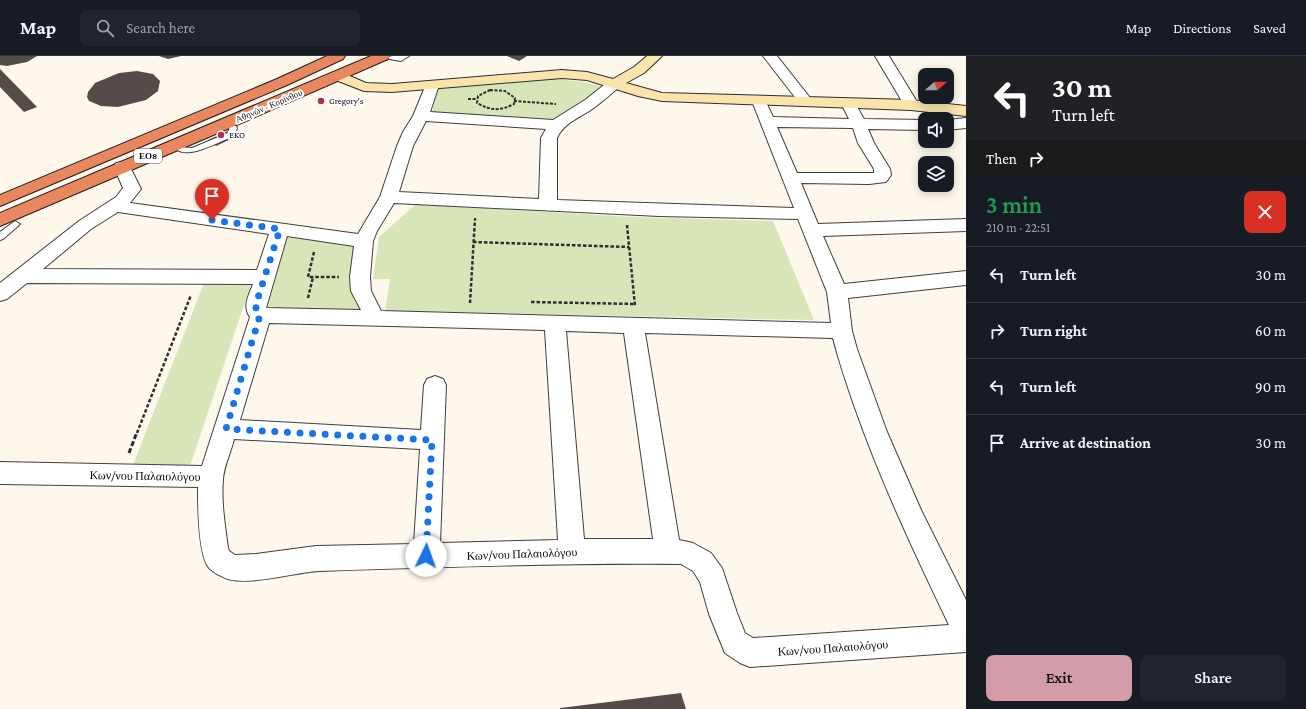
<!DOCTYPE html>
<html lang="en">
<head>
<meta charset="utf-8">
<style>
	:root { --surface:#171b24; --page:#20242c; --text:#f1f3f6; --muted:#9ea1a6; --line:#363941; --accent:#d49ba9 }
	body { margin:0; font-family:"Crimson Pro",serif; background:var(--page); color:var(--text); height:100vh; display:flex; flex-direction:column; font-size:15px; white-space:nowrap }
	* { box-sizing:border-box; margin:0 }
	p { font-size:13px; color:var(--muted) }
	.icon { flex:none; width:22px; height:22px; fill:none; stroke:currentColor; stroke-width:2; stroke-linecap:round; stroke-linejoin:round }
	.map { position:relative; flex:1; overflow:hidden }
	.drawer { display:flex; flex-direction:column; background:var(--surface); width:340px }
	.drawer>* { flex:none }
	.banner { background:#202124; color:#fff; overflow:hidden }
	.needle { width:26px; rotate:70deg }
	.tools { position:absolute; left:918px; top:12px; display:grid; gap:8px }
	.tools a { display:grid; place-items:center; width:36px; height:36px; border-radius:8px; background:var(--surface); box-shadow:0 2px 10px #0003; font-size:20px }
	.pin { position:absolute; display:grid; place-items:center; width:34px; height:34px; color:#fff; margin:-41px -17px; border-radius:50% 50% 50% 0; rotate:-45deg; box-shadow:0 0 4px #0007 }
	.pin .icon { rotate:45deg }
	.me { position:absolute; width:44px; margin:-22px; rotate:3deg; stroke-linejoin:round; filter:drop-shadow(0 0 3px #0008) }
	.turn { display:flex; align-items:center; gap:14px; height:84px; padding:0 20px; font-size:18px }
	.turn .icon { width:52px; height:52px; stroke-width:2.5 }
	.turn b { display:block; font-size:28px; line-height:34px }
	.then { display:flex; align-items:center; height:38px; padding:0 20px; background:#0003; gap:8px; font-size:15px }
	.round { display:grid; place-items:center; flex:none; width:42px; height:42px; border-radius:8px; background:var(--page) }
	.head { display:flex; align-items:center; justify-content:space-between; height:68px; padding:0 20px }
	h1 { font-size:24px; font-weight:600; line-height:30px; color:#1e9e55 }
	.primary-button { display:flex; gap:8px; margin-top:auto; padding:8px 20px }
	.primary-button a { flex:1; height:46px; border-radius:8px; background:var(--accent); color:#111; font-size:16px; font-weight:600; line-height:46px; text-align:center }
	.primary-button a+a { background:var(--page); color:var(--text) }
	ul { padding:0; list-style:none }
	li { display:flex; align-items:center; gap:12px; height:56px; padding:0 20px; border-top:1px solid var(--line) }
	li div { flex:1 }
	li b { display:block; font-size:15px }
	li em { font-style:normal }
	header { display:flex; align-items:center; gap:24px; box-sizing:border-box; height:56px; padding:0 20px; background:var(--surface); border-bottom:1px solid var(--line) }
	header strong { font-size:19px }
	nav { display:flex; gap:22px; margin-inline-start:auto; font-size:14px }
	.search { width:280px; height:36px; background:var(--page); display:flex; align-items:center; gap:10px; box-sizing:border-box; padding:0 14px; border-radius:8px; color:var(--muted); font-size:15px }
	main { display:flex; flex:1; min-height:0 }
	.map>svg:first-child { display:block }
	.green { fill:#d7e5b9 }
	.building { fill:#544c49 }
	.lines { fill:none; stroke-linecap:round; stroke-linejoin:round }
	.lane-casing { stroke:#3f3f3f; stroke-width:2 }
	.street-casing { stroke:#3f3f3f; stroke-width:2 }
	.secondary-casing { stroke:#2e2e2e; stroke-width:2 }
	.highway-casing { stroke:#1d1d1d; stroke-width:2 }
	.path-far2 { stroke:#2e2e2e; stroke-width:2; stroke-dasharray:3 1.5; stroke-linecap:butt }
	.path-far1 { stroke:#2e2e2e; stroke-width:2.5; stroke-dasharray:3.5 2; stroke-linecap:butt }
	.path { stroke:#2e2e2e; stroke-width:3; stroke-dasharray:5 2.5; stroke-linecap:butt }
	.lane { fill:#fff; fill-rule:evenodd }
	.street { fill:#fff; fill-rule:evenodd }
	.secondary { fill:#f9e4ac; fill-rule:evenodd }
	.highway { fill:#e9875f; fill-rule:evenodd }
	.route { stroke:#1a73e8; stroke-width:7; stroke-dasharray:0 12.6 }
	.poi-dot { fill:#b12f4b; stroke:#fff; stroke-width:1.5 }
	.labels { text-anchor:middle; stroke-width:4; stroke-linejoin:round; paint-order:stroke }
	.far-poi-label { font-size:9px; fill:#0c0c0c; stroke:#fff; text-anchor:start }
	.far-street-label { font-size:9px; fill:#0c0c0c; stroke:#fff }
	.shield { fill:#fff; stroke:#555; stroke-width:1 }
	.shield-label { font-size:9px; font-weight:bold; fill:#0c0c0c }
	.near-street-label { font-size:12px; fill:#0c0c0c; stroke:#fff }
</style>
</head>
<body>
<header>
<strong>Map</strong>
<div class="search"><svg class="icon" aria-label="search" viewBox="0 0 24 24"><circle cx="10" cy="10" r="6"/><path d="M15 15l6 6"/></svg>Search here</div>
<nav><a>Map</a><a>Directions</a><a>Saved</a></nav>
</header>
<main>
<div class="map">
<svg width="966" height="653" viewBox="0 0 966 653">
	<rect width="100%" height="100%" fill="#fef7ec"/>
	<!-- green -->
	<g class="green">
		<polygon points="556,23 583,26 600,30 591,39 556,65 432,56 438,33"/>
		<polygon points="416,148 632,161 773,165 814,264 385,255 390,223 373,223 379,181"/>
		<polygon points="286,180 357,191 352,234 355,245 361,255 270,253 264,248"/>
		<polygon points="204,227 251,228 190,410 133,409"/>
	</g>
	<!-- building -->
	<g class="building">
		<polygon points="0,0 37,0 27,6 7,10 0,9"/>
		<polygon points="159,0 181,0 168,3"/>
		<polygon points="507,0 527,0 519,5"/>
		<polygon points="0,13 37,51 24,56 0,31"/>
		<polygon points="137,15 153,18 160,25 158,35 146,44 118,51 101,50 89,45 87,41 88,36 95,27 119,17"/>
		<polygon points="230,74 237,80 216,90 208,84"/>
		<polygon points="681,637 686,653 560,653 560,652"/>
	</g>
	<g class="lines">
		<!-- lane casing -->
		<g class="lane-casing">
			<g id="lane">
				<polygon points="392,0 409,0 401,5 389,3 389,1"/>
				<path d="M230,70H236L237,72L234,80C220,85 189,104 176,93L180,91L192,92L228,77Z"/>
				<polygon points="15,165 20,168 18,170 3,183 0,184 0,176"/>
			</g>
		</g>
		<!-- street casing -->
		<g class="street-casing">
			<g id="street">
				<polygon points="763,0 777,0 811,43 813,46 811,49 806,50 801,49"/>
				<polygon points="875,0 889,0 919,49 916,52 911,54 906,52"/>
				<path d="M614,24L619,25L621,28L619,31C611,38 603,45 595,51C582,61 564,66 557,82V144L794,152L752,45L754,42L759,41L764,42L773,61L849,63L841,47L843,44L848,43L853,44L864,63L925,64V74L868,73L874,87L890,113L891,119L886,126L869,128L801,127L818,168L966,163V175L823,180L844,228L966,215V229L848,242L852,275L857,293L887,376L921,454L966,544V596L750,611L740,607L725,597L709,558L700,526L693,515L681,508C560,507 440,511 319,515C295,516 240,533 221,520C216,518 209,513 207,509C198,492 198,451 198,431L0,428V406L202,410L250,261C242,250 249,239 253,228L27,227L7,243L0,245V227L79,165L116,141L123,132L114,111L116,107L122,106L128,107L141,133L130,147L358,178L380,141L397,90L403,76L413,60L427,26L432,25L437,26L439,29L430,56L553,64L585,44L609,25ZM426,65L546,73L541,82L539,143L399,136L413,90ZM777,71L853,72L858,87L874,113V117H797ZM394,147L659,160L798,163L827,236L831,267L381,255L371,235L370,221L373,185L377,175ZM118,156L269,178L257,214L43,213L91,173ZM287,180L354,190L350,221L351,235L361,254L266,252ZM269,267L545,274L558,484L440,487L446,329L443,323L435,320L427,323L424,329L421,374L240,364ZM566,275L624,277L653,483H584ZM645,277L833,282C839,306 847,329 855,352C881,426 915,498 949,569L753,582L745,577L737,557L722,512L711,497L693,487L679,484ZM234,383L420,393L414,488L316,490L256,498L235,499L229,495L228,492C225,469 221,446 223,423C224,410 231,396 234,383Z"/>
				<polygon points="966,62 966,72 947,74 947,64"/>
			</g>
		</g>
		<!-- secondary casing -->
		<g class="secondary-casing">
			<polygon id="secondary" points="647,0 662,0 644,17 626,27 662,37 911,44 966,50 966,60 911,54 662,45 638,40 587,24 562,22 392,36 364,35 333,23 331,20 333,17 338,16 343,17 366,27 392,28 562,14 587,16 613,23 634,11"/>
		</g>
		<!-- highway casing -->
		<g class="highway-casing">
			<g id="highway">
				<polygon points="327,0 345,0 343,3 287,29 0,150 0,139 277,23"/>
				<polygon points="371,0 390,0 388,3 239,68 0,170 0,157"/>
			</g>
		</g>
		<!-- path-far2 -->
		<g class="path-far2">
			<path d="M490,34L505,35L515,42L514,48C500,55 491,55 477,47L478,40Z"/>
			<polyline points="468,43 477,43"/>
			<polyline points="514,45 556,48"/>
			<polyline points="475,164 475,162"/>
		</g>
		<!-- path-far1 -->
		<g class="path-far1">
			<polyline points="627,169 635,250"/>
			<polyline points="473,186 629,191"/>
			<polyline points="314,196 308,221 339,221"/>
			<polyline points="308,242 313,221"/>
			<polyline points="531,246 635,248"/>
			<polyline points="470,247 475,163"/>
			<polyline points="137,377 191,239"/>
		</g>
		<!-- path -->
		<polyline class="path" points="129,397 137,376"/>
		<!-- lane -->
		<use href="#lane" class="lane"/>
		<!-- street -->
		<use href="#street" class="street"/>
		<!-- secondary -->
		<use href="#secondary" class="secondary"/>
		<!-- highway -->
		<use href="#highway" class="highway"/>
	</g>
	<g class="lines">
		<!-- route -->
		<polyline class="route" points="212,164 280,173 256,248 256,254 260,259 226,373 432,384 426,500"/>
	</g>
	<!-- markers -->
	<g class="poi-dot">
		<circle cx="321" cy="45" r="4"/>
		<circle cx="221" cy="79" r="4"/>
	</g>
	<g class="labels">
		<!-- far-poi labels -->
		<g class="far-poi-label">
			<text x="329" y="48">Gregory's</text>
			<text x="229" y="82">EKO</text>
		</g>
		<!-- far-street labels -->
		<g class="far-street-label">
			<text transform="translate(269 50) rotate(-23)" y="3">Αθηνών - Κορίνθου</text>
		</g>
		<!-- shield labels -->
		<rect class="shield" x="134" y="93" width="28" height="14" rx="3"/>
		<g class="shield-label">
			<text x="148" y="103">ΕΟ8</text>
		</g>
		<!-- near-street labels -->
		<g class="near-street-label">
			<text transform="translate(145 420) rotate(1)" y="4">Κων/νου Παλαιολόγου</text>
			<text transform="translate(522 498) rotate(-2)" y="4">Κων/νου Παλαιολόγου</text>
			<text transform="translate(833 592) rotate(-4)" y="4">Κων/νου Παλαιολόγου</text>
		</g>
	</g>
</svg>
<div class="tools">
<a><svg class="needle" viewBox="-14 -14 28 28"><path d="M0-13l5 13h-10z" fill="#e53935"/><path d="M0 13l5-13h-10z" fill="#9ea1a6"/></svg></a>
<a><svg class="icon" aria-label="sound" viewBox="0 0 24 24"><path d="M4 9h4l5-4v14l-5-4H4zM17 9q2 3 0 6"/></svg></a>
<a><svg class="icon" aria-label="layers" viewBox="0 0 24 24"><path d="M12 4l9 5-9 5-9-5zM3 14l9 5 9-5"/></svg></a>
</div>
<div class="pin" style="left:212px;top:164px;background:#d93025"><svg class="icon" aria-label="arrive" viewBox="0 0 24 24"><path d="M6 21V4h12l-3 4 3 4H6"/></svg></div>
<svg class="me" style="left:426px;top:500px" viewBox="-20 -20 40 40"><circle r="19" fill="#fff"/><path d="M0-13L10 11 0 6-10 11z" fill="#1a73e8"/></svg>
</div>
<section class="drawer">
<div class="banner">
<div class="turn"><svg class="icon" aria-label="left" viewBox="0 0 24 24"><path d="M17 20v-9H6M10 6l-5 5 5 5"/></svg><div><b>30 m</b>Turn left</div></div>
<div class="then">Then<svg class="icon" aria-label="right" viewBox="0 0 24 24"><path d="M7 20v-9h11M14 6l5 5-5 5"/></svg></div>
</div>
<div class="head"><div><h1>3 min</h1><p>210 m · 22:51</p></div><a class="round" style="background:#d93025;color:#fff"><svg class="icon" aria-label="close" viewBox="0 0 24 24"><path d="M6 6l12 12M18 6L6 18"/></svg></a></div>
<ul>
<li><svg class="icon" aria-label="left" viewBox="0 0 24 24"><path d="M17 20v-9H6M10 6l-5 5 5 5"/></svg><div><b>Turn left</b></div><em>30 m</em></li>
<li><svg class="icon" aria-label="right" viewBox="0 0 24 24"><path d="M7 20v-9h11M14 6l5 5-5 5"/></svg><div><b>Turn right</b></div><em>60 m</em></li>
<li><svg class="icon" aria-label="left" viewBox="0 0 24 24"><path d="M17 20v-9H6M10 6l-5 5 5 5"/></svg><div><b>Turn left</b></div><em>90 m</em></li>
<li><svg class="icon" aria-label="arrive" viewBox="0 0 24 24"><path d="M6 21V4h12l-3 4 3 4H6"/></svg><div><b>Arrive at destination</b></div><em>30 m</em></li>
</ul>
<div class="primary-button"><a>Exit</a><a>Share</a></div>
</section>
</main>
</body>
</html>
